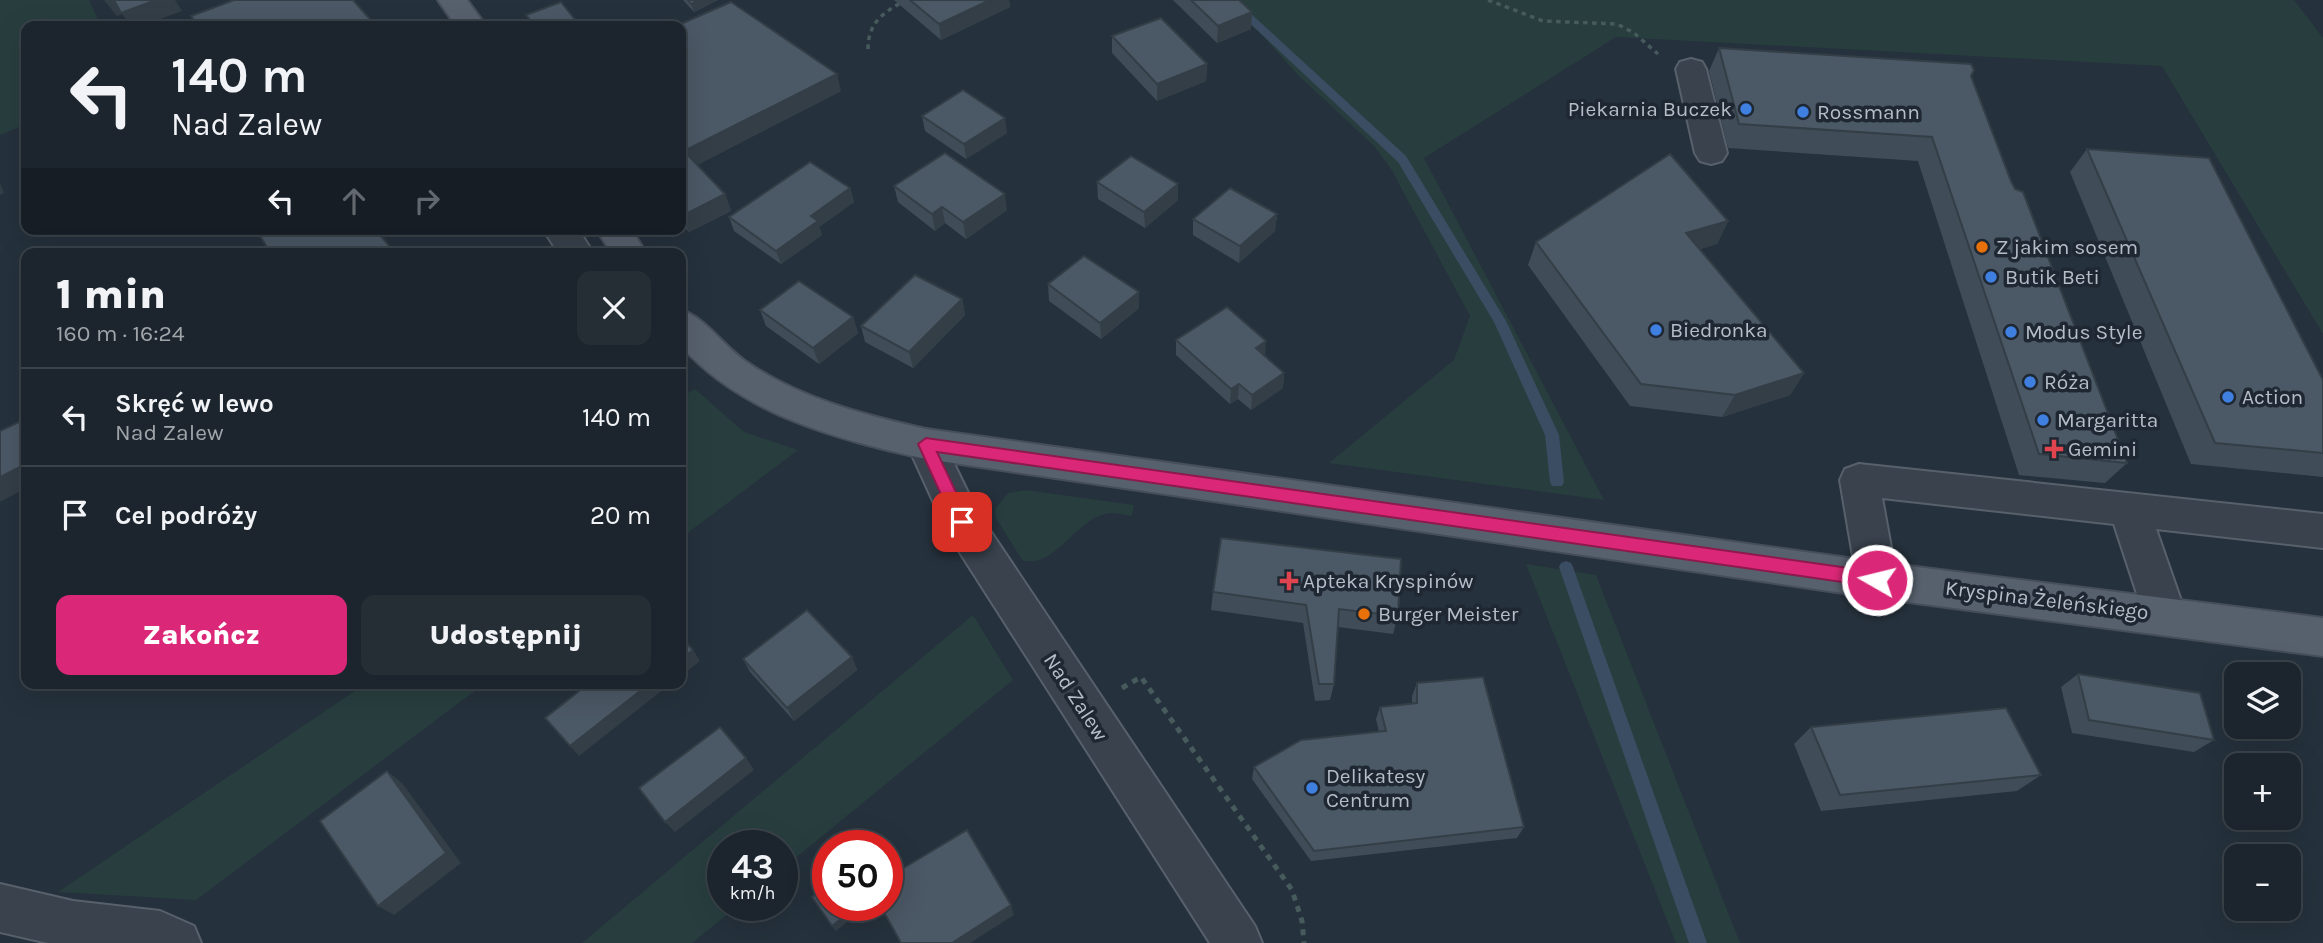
<!DOCTYPE html>
<html lang="pl">
<head>
<meta charset="utf-8">
<style>
	:root { --surface:#1c252d; --page:#252d35; --text:#f1f3f6; --muted:#a0a5aa; --line:#3a4249; --accent:#db2777 }
	body { margin:0; font-family:Karla,sans-serif; background:var(--page); color:var(--text); height:100vh; display:flex; flex-direction:column; font-size:26px; white-space:nowrap }
	* { box-sizing:border-box; margin:0 }
	p { font-size:23px; color:var(--muted) }
	.icon { flex:none; width:38px; height:38px; fill:none; stroke:currentColor; stroke-width:2; stroke-linecap:round; stroke-linejoin:round }
	.map { position:relative; flex:1; overflow:hidden }
	.panel { position:absolute; left:21px; top:248px; width:665px; height:441px; display:flex; flex-direction:column; background:var(--surface); border-radius:14px; box-shadow:0 7px 28px #0002,0 0 0 2px var(--line) }
	.panel>* { flex:none }
	.hud { position:absolute; left:21px; top:21px; width:665px; height:214px; border-radius:14px; box-shadow:0 7px 28px #0002,0 0 0 2px var(--line); background:#1c252d; color:var(--text); overflow:hidden }
	.fabs { position:absolute; left:2224px; top:662px; display:grid; gap:14px }
	.fabs a { display:grid; place-items:center; width:77px; height:77px; border-radius:14px; background:var(--surface); box-shadow:0 7px 28px #0002,0 0 0 2px var(--line); font-size:35px }
	.speed { position:absolute; left:707px; top:830px; display:flex; gap:14px; font-size:35px; font-weight:700; text-align:center }
	.speed>* { display:grid; place-content:center; width:91px; height:91px; border-radius:50%; background:var(--surface); box-shadow:0 7px 28px #0002,0 0 0 2px var(--line); line-height:1 }
	.speed small { font-size:18px; font-weight:400 }
	.speed .limit { border:10px solid #d22; background:#fff; color:#111 }
	.pin { position:absolute; display:grid; place-items:center; width:60px; height:60px; color:#fff; margin:-30px; border-radius:14px; box-shadow:0 4px 10px #0006 }
	.me { position:absolute; width:77px; margin:-38px; rotate:278deg; stroke-linejoin:round; filter:drop-shadow(0 0 5px #0008) }
	.turn { display:flex; align-items:center; gap:24px; height:147px; padding:0 35px; font-size:32px }
	.turn .icon { width:91px; height:91px; stroke-width:2.5 }
	.turn b { display:block; font-size:49px; line-height:60px }
	.lanes { display:flex; align-items:center; height:66px; padding:0 35px; background:#0003; justify-content:center; gap:35px; direction:ltr }
	.lanes .off { opacity:.35 }
	.round { display:grid; place-items:center; flex:none; width:74px; height:74px; border-radius:14px; background:var(--page) }
	.overview { display:flex; align-items:center; justify-content:space-between; height:119px; padding:0 35px }
	h1 { font-size:42px; font-weight:800; line-height:52px }
	.button { display:flex; gap:14px; margin-top:auto; padding:14px 35px }
	.button a { flex:1; height:80px; border-radius:14px; background:var(--accent); color:#fff; font-size:28px; font-weight:800; line-height:80px; text-align:center }
	.button a+a { background:var(--page); color:var(--text) }
	ul { padding:0; list-style:none }
	li { display:flex; align-items:center; gap:21px; height:98px; padding:0 35px; border-top:2px solid var(--line) }
	li div { flex:1 }
	li b { display:block; font-size:26px }
	li em { font-style:normal }
	.map>svg:first-child { display:block }
	.green { fill:#283e3e }
	.lines { fill:none; stroke-linecap:round; stroke-linejoin:round }
	.stream { fill:#3a4d63; fill-rule:evenodd }
	.minor-casing { stroke:#57606b; stroke-width:4 }
	.major-casing { stroke:#454e59; stroke-width:4 }
	.path-far1 { stroke:#475b5d; stroke-width:3.5; stroke-dasharray:4.5 4.5; stroke-linecap:butt }
	.path { stroke:#475b5d; stroke-width:5; stroke-dasharray:6 6; stroke-linecap:butt }
	.minor { fill:#39424d; fill-rule:evenodd }
	.major { fill:#57616d; fill-rule:evenodd }
	.wall { fill:#404c57 }
	.shaded-wall { fill:#343e47 }
	.building { fill:#4b5865; stroke:#343e47; stroke-width:2 }
	.route { fill:#db2777; stroke:#8e194d; stroke-width:2 }
	.shop-dot { fill:#3f7fe0; stroke:#1e2732; stroke-width:2.5 }
	.food-dot { fill:#e8710a; stroke:#1e2732; stroke-width:2.5 }
	.health-dot { fill:#e0444e; stroke:#1e2732; stroke-width:2.5 }
	.labels { text-anchor:middle; stroke-width:7; stroke-linejoin:round; paint-order:stroke }
	.poi-label { font-size:21px; fill:#b5bdc8; stroke:#1e2732; text-anchor:start }
	.street-label { font-size:21px; fill:#b5bdc8; stroke:#1e2732 }
</style>
</head>
<body>
<div class="map">
<svg width="2323" height="943" viewBox="0 0 2323 943">
	<rect width="100%" height="100%" fill="#25313c"/>
	<!-- green -->
	<g class="green">
		<polygon points="0,0 89,0 101,26 26,26 26,124 0,135"/>
		<polygon points="1223,0 2294,0 2323,38 2323,334 2162,66 1616,37 1424,158 1604,500 1329,463 1454,360 1470,316 1391,169 1374,146 1297,74 1261,34"/>
		<polygon points="695,389 744,432 798,450 681,538 681,397"/>
		<path d="M1026,490L1134,505L1132,516C1124,515 1113,512 1105,514C1073,522 1054,570 1022,560L996,518L995,509L1008,493Z"/>
		<polygon points="1526,564 1596,575 1740,943 1676,943"/>
		<polygon points="973,615 1013,680 782,869 782,845 723,845 723,905 739,905 692,943 582,943"/>
		<polygon points="365,684 484,684 196,900 58,892"/>
	</g>
	<g class="lines">
		<!-- stream -->
		<g class="stream">
			<polygon points="1225,0 1236,0 1406,156 1506,321 1559,435 1564,482 1562,486 1552,486 1550,482 1545,435 1494,322 1398,162"/>
			<polygon points="1566,561 1571,563 1573,567 1707,943 1689,943 1559,567 1561,563"/>
		</g>
		<!-- minor casing -->
		<g class="minor-casing">
			<g id="minor">
				<polygon points="1691,59 1702,62 1706,69 1727,153 1722,161 1711,164 1700,161 1695,153 1676,69 1680,62"/>
				<polygon points="543,229 578,229 594,254 559,254"/>
				<polygon points="926,429 939,433 977,511 1255,926 1262,943 1210,943 948,534 907,444 913,433"/>
				<polygon points="1859,464 2323,514 2323,548 2156,529 2186,615 2180,628 2165,633 2150,628 2144,615 2114,524 1882,498 1897,580 1891,593 1877,598 1863,593 1857,580 1840,480 1845,469"/>
				<polygon points="0,884 73,901 160,911 194,926 201,943 48,943 0,932"/>
			</g>
		</g>
		<!-- major casing -->
		<g class="major-casing">
			<g id="major">
				<polygon points="438,0 467,0 486,26 456,26"/>
				<polygon points="596,229 631,229 647,254 612,254"/>
				<path d="M681,310C705,317 725,348 748,363C802,399 863,415 926,429L1877,562L2323,618V656L1877,598L926,459C838,439 744,416 681,346Z"/>
			</g>
		</g>
		<!-- path-far1 -->
		<g class="path-far1">
			<polyline points="1488,0 1543,21 1617,24 1634,33 1658,54"/>
			<path d="M868,49C868,22 884,12 906,0"/>
		</g>
		<!-- path -->
		<polyline class="path" points="1122,688 1141,677 1292,890 1302,921 1304,943"/>
		<!-- minor -->
		<use href="#minor" class="minor"/>
		<!-- major -->
		<use href="#major" class="major"/>
	</g>
	<!-- wall -->
	<g class="wall">
		<polygon points="683,0 718,0 694,12"/>
		<polygon points="894,0 1009,0 1010,7 941,40"/>
		<polygon points="1173,0 1239,0 1251,29 1217,43"/>
		<polygon points="681,26 841,91 697,165 725,194 731,211 689,232 681,223"/>
		<polygon points="1112,36 1207,64 1206,81 1157,101 1112,53"/>
		<polygon points="1719,48 1971,76 2011,181 2127,463 2105,483 2019,475 1918,161 1728,148 1709,71"/>
		<polygon points="922,116 1007,133 966,159 925,131"/>
		<polygon points="2087,149 2323,380 2323,477 2191,464 2070,172"/>
		<polygon points="1097,182 1178,184 1178,200 1145,228 1098,199"/>
		<polygon points="894,186 1007,210 966,239 945,223 935,231 898,202"/>
		<polygon points="850,188 854,202 819,227 822,235 781,264 734,231 729,217"/>
		<polygon points="1277,214 1275,231 1239,263 1193,235 1193,219"/>
		<polygon points="1728,221 1717,244 1700,249 1804,373 1790,395 1722,417 1630,406 1528,265 1536,242"/>
		<polygon points="1048,284 1139,292 1139,308 1101,339 1049,301"/>
		<polygon points="962,299 965,315 913,368 865,342 861,326"/>
		<polygon points="760,310 853,317 858,333 819,364 766,326"/>
		<polygon points="1176,340 1265,356 1284,373 1283,388 1251,410 1238,399 1230,404 1176,355"/>
		<polygon points="1213,592 1398,616 1393,634 1338,627 1334,684 1330,700 1315,701 1303,623 1211,610"/>
		<polygon points="852,657 857,670 794,721 750,672 743,659"/>
		<polygon points="2078,674 2214,740 2194,752 2072,733 2061,687"/>
		<polygon points="1417,683 1524,827 1517,838 1311,861 1252,779 1254,767 1379,732 1376,719 1380,707 1412,703 1412,696"/>
		<polygon points="1811,727 2041,775 2017,791 1821,811 1794,744"/>
	</g>
	<!-- shaded-wall -->
	<g class="shaded-wall">
		<polygon points="104,0 175,0 182,11 141,26 131,26 122,14 117,16"/>
		<polygon points="698,0 718,0 694,12 691,4"/>
		<polygon points="990,0 1009,0 1010,7 941,40 939,24"/>
		<polygon points="1252,12 1251,29 1217,43 1218,26"/>
		<polygon points="1207,64 1206,81 1157,101 1157,84"/>
		<polygon points="837,74 841,91 691,168 684,151"/>
		<polygon points="1005,118 1007,133 966,159 964,144"/>
		<polygon points="0,183 4,193 0,195"/>
		<polygon points="1178,184 1178,200 1145,228 1144,212"/>
		<polygon points="850,188 854,202 819,227 822,235 781,264 776,251 811,216"/>
		<polygon points="725,194 731,211 689,232 682,216"/>
		<polygon points="1005,194 1007,210 966,239 963,222"/>
		<polygon points="942,207 945,223 935,231 932,214"/>
		<polygon points="1277,214 1275,231 1239,263 1240,246"/>
		<polygon points="1728,221 1717,244 1676,256 1686,233"/>
		<polygon points="1139,292 1139,308 1101,339 1100,323"/>
		<polygon points="962,299 965,315 913,368 909,352"/>
		<polygon points="853,317 858,333 819,364 813,348"/>
		<polygon points="1266,341 1265,357 1256,348"/>
		<polygon points="1284,373 1283,388 1251,410 1252,395"/>
		<polygon points="1804,373 1790,395 1722,417 1735,395"/>
		<polygon points="1239,384 1238,399 1230,404 1231,389"/>
		<polygon points="26,464 26,488 0,502 0,477"/>
		<polygon points="693,650 700,661 681,676 681,659"/>
		<polygon points="852,657 857,670 794,721 787,708"/>
		<polygon points="649,684 670,684 579,756 570,746"/>
		<polygon points="746,758 754,770 675,832 665,822"/>
		<polygon points="387,771 402,783 461,863 394,915 378,906"/>
		<polygon points="859,905 868,905 836,931 832,926"/>
		<polygon points="1011,905 1014,915 970,943 952,943"/>
	</g>
	<!-- building -->
	<g class="building">
		<polygon points="114,0 156,0 121,13"/>
		<polygon points="234,0 353,0 376,26 198,26 191,16"/>
		<polygon points="688,0 698,0 691,4"/>
		<polygon points="910,0 990,0 939,24"/>
		<polygon points="1191,0 1239,0 1252,12 1218,26"/>
		<polygon points="561,2 580,26 535,26 526,15"/>
		<polygon points="731,2 837,74 684,151 725,194 682,216 681,214 681,26 676,26"/>
		<polygon points="1161,18 1207,64 1157,84 1112,36"/>
		<polygon points="1719,48 1971,64 1974,70 1971,76 2011,181 2015,189 2023,192 2127,463 2039,454 1932,137 1739,124"/>
		<polygon points="963,90 1005,118 964,144 922,116"/>
		<polygon points="2087,149 2209,158 2323,380 2323,453 2215,443"/>
		<polygon points="945,153 1005,194 963,222 942,207 932,214 894,186"/>
		<polygon points="1670,154 1728,221 1686,233 1804,373 1735,395 1641,384 1536,242"/>
		<polygon points="1131,156 1178,184 1144,212 1097,182"/>
		<polygon points="810,162 850,188 811,216 818,221 776,251 729,217"/>
		<polygon points="1230,188 1277,214 1240,246 1193,219"/>
		<polygon points="256,229 375,229 396,254 271,254"/>
		<polygon points="1084,256 1139,292 1100,323 1048,284"/>
		<polygon points="915,275 962,299 909,352 861,326"/>
		<polygon points="799,281 853,317 813,348 760,310"/>
		<polygon points="1227,307 1266,341 1256,348 1284,373 1252,395 1239,384 1231,389 1176,340"/>
		<polygon points="23,420 26,428 26,464 0,477 0,431"/>
		<polygon points="1221,538 1401,559 1398,616 1339,609 1334,684 1319,684 1306,605 1213,592"/>
		<polygon points="807,610 852,657 787,708 743,659"/>
		<polygon points="681,637 693,650 681,659"/>
		<polygon points="2078,674 2200,693 2214,740 2089,720"/>
		<polygon points="1483,677 1524,827 1314,851 1254,767 1301,740 1386,731 1380,707 1417,703 1417,683"/>
		<polygon points="588,684 649,684 570,746 545,718"/>
		<polygon points="2006,708 2041,775 1840,795 1811,727"/>
		<polygon points="720,727 746,758 665,822 639,788"/>
		<polygon points="387,771 446,853 378,906 320,821"/>
		<polygon points="967,830 1011,905 952,943 901,943 880,905 887,905 887,878"/>
		<polygon points="828,885 828,905 859,905 832,926 812,897"/>
	</g>
	<!-- route -->
	<polygon class="route" points="926,438 1877,572 1883,574 1885,580 1883,585 1877,587 937,452 970,522 967,527 956,527 918,444"/>
	<!-- markers -->
	<g class="shop-dot">
		<circle cx="1746" cy="109" r="7"/>
		<circle cx="1803" cy="112" r="7"/>
		<circle cx="1991" cy="277" r="7"/>
		<circle cx="1656" cy="330" r="7"/>
		<circle cx="2011" cy="332" r="7"/>
		<circle cx="2030" cy="382" r="7"/>
		<circle cx="2228" cy="397" r="7"/>
		<circle cx="2043" cy="420" r="7"/>
		<circle cx="1312" cy="788" r="7"/>
	</g>
	<g class="food-dot">
		<circle cx="1982" cy="247" r="7"/>
		<circle cx="1364" cy="614" r="7"/>
	</g>
	<g class="health-dot">
		<path d="M2050.5 438.5h7v7h7v7h-7v7h-7v-7h-7v-7h7z"/>
		<path d="M1285.5 570.5h7v7h7v7h-7v7h-7v-7h-7v-7h7z"/>
	</g>
	<g class="labels">
		<!-- poi labels -->
		<g class="poi-label">
			<text x="1732" y="116" text-anchor="end">Piekarnia Buczek</text>
			<text x="1817" y="119">Rossmann</text>
			<text x="1996" y="254">Z jakim sosem</text>
			<text x="2005" y="284">Butik Beti</text>
			<text x="1670" y="337">Biedronka</text>
			<text x="2025" y="339">Modus Style</text>
			<text x="2044" y="389">Róża</text>
			<text x="2242" y="404">Action</text>
			<text x="2057" y="427">Margaritta</text>
			<text x="2068" y="456">Gemini</text>
			<text x="1303" y="588">Apteka Kryspinów</text>
			<text x="1378" y="621">Burger Meister</text>
			<text x="1326" y="783">Delikatesy<tspan x="1326" dy="24">Centrum</tspan></text>
		</g>
		<!-- street labels -->
		<g class="street-label">
			<text transform="translate(2047 600) rotate(7)" y="7">Kryspina Żeleńskiego</text>
			<text transform="translate(1076 697) rotate(57)" y="7">Nad Zalew</text>
		</g>
	</g>
</svg>
<div class="fabs">
<a><svg class="icon" aria-label="layers" viewBox="0 0 24 24"><path d="M12 4l9 5-9 5-9-5zM3 14l9 5 9-5"/></svg></a>
<a>+</a>
<a>−</a>
</div>
<div class="speed"><div>43<small>km/h</small></div><div class="limit">50</div></div>
<div class="pin" style="left:962px;top:522px;background:#d93025"><svg class="icon" aria-label="arrive" viewBox="0 0 24 24"><path d="M6 21V4h12l-3 4 3 4H6"/></svg></div>
<svg class="me" style="left:1877px;top:580px" viewBox="-20 -20 40 40"><circle r="17" fill="#db2777" stroke="#fff" stroke-width="3"/><path d="M0-11L8 9 0 5-8 9z" fill="#fff"/></svg>
<div class="hud">
<div class="turn"><svg class="icon" aria-label="left" viewBox="0 0 24 24"><path d="M17 20v-9H6M10 6l-5 5 5 5"/></svg><div><b>140 m</b>Nad Zalew</div></div>
<div class="lanes"><svg class="icon" aria-label="left" viewBox="0 0 24 24"><path d="M17 20v-9H6M10 6l-5 5 5 5"/></svg><svg class="icon off" aria-label="ahead" viewBox="0 0 24 24"><path d="M12 20V5M6 11l6-6 6 6"/></svg><svg class="icon off" aria-label="right" viewBox="0 0 24 24"><path d="M7 20v-9h11M14 6l5 5-5 5"/></svg></div>
</div>
<section class="panel">
<div class="overview"><div><h1>1 min</h1><p>160 m · 16:24</p></div><a class="round"><svg class="icon" aria-label="close" viewBox="0 0 24 24"><path d="M6 6l12 12M18 6L6 18"/></svg></a></div>
<ul>
<li><svg class="icon" aria-label="left" viewBox="0 0 24 24"><path d="M17 20v-9H6M10 6l-5 5 5 5"/></svg><div><b>Skręć w lewo</b><p>Nad Zalew</p></div><em>140 m</em></li>
<li><svg class="icon" aria-label="arrive" viewBox="0 0 24 24"><path d="M6 21V4h12l-3 4 3 4H6"/></svg><div><b>Cel podróży</b></div><em>20 m</em></li>
</ul>
<div class="button"><a>Zakończ</a><a>Udostępnij</a></div>
</section>
</div>
</body>
</html>
